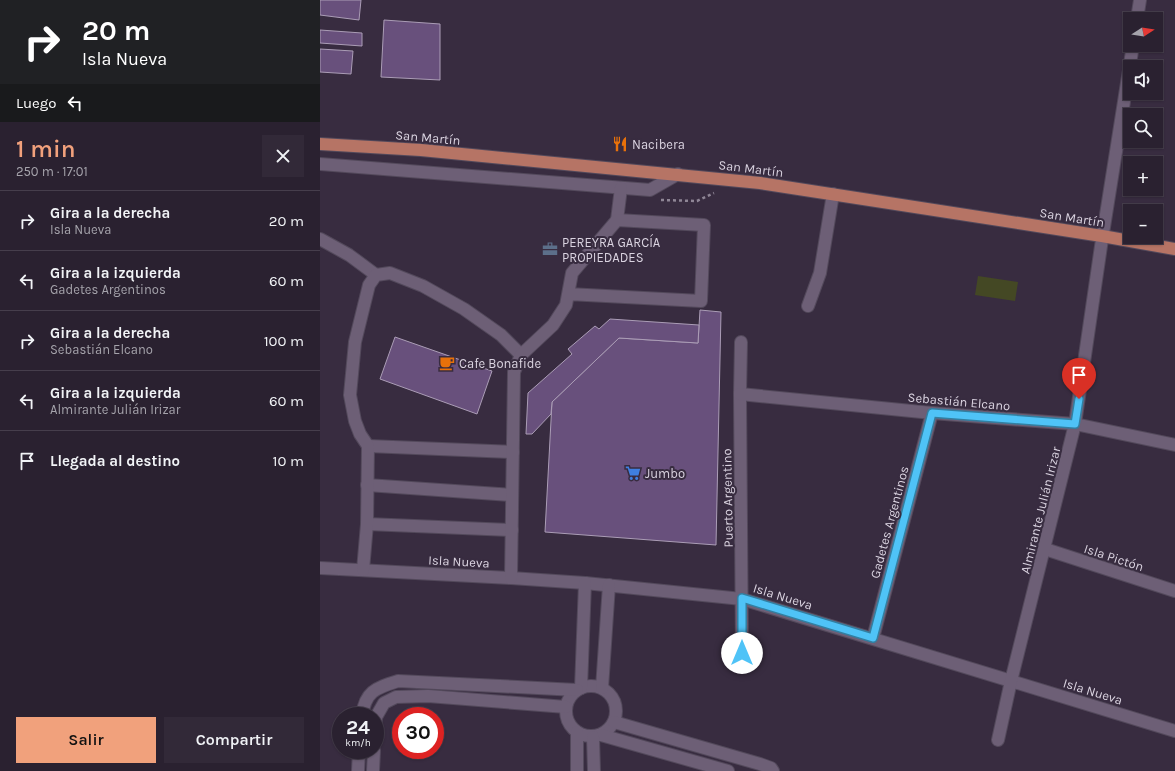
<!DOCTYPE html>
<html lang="es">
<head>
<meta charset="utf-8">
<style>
	:root { --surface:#2a2130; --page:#322938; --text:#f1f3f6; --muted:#a5a3ab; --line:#463e4c; --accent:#f1a17c }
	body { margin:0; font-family:Karla,sans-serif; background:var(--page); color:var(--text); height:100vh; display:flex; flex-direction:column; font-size:15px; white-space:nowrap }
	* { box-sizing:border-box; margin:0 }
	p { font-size:13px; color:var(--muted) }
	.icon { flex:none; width:22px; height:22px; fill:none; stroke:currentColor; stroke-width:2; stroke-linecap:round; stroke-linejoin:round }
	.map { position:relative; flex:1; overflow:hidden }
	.panel { display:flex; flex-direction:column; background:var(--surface); width:320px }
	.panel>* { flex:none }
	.guide { background:#202124; color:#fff; overflow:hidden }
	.needle { width:26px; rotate:78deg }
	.buttons { position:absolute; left:803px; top:12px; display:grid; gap:8px }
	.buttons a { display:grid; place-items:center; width:40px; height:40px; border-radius:0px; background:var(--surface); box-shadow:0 1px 3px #0004,0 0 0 1px var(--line); font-size:20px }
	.speed { position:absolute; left:12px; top:707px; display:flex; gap:8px; font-size:20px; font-weight:700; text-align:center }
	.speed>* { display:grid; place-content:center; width:52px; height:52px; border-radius:50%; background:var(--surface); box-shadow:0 1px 3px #0004,0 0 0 1px var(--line); line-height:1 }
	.speed small { font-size:10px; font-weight:400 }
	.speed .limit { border:6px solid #d22; background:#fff; color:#111 }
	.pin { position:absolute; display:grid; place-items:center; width:34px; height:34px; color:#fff; margin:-41px -17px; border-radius:50% 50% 50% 0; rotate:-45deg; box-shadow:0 0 4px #0007 }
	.pin .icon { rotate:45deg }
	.me { position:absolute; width:44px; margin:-22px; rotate:0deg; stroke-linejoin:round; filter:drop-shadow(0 0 3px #0008) }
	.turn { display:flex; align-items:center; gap:14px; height:84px; padding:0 16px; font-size:18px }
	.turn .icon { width:52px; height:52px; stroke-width:2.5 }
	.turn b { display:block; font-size:28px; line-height:34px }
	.then { display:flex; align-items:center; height:38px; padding:0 16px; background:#0003; gap:8px; font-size:15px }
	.round { display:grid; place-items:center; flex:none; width:42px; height:42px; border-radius:0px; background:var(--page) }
	.head { display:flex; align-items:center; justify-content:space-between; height:68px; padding:0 16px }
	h1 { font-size:24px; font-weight:600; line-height:30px; color:var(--accent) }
	.button { display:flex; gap:8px; margin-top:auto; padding:8px 16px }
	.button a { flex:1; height:46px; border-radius:0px; background:var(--accent); color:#111; font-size:16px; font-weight:600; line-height:46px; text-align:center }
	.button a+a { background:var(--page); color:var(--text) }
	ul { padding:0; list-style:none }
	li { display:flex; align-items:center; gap:12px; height:60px; padding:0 16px; border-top:1px solid var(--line) }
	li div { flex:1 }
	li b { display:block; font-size:15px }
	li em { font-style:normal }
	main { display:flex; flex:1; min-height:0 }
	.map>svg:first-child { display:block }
	.green { fill:#444824 }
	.building { fill:#68507c; stroke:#ab9db6 }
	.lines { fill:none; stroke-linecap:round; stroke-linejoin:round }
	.minor-casing { stroke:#53495b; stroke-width:14 }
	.major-casing { stroke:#53495b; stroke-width:14 }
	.path { stroke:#8f8696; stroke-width:2.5; stroke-dasharray:3 3; stroke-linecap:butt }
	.minor { stroke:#6d5f76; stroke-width:12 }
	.major { stroke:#b67465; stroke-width:12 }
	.route-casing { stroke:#337fa1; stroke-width:10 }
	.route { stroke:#4fc3f7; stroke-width:7 }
	.labels { text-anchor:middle; stroke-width:4; stroke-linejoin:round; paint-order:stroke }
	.street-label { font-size:13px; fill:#dad3e0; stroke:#382c40 }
	.poi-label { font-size:13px; fill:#dad3e0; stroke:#382c40; text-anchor:start }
</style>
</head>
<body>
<main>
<section class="panel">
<div class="guide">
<div class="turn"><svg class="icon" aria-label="right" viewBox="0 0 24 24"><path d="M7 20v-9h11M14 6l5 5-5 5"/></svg><div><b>20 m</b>Isla Nueva</div></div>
<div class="then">Luego<svg class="icon" aria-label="left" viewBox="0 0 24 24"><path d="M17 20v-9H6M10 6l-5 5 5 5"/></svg></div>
</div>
<div class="head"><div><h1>1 min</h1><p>250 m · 17:01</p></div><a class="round"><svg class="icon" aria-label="close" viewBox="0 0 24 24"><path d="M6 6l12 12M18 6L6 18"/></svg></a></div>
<ul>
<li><svg class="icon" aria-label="right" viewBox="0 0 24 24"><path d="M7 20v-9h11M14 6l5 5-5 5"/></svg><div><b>Gira a la derecha</b><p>Isla Nueva</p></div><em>20 m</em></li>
<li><svg class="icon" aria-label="left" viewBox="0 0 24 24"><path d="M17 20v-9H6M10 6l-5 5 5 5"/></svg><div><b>Gira a la izquierda</b><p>Gadetes Argentinos</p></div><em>60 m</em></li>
<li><svg class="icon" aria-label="right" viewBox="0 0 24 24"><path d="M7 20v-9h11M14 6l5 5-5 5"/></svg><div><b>Gira a la derecha</b><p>Sebastián Elcano</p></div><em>100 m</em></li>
<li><svg class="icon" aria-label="left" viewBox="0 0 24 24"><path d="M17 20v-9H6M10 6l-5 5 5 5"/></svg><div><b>Gira a la izquierda</b><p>Almirante Julián Irizar</p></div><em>60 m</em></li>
<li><svg class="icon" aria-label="arrive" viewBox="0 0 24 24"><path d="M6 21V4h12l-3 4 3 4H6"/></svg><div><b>Llegada al destino</b></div><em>10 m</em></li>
</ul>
<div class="button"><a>Salir</a><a>Compartir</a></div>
</section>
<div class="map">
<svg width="855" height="771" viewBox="0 0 855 771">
	<rect width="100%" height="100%" fill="#382c40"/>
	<!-- green -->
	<polygon class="green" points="658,276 698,282 695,301 655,295"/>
	<!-- building -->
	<g class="building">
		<polygon points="0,0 41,0 39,20 0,15"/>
		<polygon points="64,20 120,24 120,80 61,77"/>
		<polygon points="0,30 42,33 42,46 0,43"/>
		<polygon points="0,49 33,51 31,74 0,72"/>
		<polygon points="380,310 401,312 396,545 225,532 232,402 299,338 378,343"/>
		<polygon points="290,319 379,325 378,343 299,338 232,402 231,414 212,434 206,434 208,393 252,354 248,349 275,326 279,329"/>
		<polygon points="75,337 172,371 157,414 60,379"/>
	</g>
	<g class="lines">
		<!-- minor casing -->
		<g class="minor-casing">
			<g id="minor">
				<polyline points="817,19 820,0"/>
				<polyline points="0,164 330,190 358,174"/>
				<polyline points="297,220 301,188"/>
				<polyline points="0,239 29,255 56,275"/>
				<polyline points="488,306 500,273 513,194"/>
				<polyline points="421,342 420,394 422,653"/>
				<polyline points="420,394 612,413 755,424 855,445"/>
				<polyline points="48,446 193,452"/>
				<polyline points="47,485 192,495"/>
				<polyline points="47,524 192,530"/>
				<polyline points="725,549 855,591"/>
				<polyline points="0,568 191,578 265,583 422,599 855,731"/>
				<polyline points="43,570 47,524 48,446 40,434 35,421 30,395 35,342 49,285 56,275 70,273 103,286 144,309 181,335 201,355"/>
				<polyline points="191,578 194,372 201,355 233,325 246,305 252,273 297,220 384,225 381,301 248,294"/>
				<polyline points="553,638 612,413"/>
				<circle cx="271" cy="711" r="25"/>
				<polyline points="261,688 265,583"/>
				<polyline points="282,688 289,585"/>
				<path d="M42,716C45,691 56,688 78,681L257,690"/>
				<polyline points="294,722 440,764 451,768 453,771"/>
				<polyline points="55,733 56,717 64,703 76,697 108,696 246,707"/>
				<polyline points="281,735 408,771"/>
				<polyline points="273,737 274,771"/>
				<polyline points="678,740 691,681 755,424 781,246 813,45"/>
				<polyline points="38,771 39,750"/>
				<polyline points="53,771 54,750"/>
				<polyline points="257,771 257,732"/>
			</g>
		</g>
		<!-- major casing -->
		<g class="major-casing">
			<polyline id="major" points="0,144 101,150 440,183 782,236 855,249"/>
		</g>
		<!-- path -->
		<polyline class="path" points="341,200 377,201 394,193"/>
		<!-- minor -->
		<use href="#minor" class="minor"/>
		<!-- major -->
		<use href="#major" class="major"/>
	</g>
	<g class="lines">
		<!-- route casing -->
		<g class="route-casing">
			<polyline id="route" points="422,653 422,598 553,638 612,413 755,424 759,399"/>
		</g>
		<!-- route -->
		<use href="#route" class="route"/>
	</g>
	<!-- icons -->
	<defs>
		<g id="restaurant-bare" transform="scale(1.2)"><path d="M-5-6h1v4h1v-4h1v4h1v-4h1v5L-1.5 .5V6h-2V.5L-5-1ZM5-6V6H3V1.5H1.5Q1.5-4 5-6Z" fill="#e8710a" stroke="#382c40" stroke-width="2.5" paint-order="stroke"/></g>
		<g id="office-bare" transform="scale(1.2)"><path d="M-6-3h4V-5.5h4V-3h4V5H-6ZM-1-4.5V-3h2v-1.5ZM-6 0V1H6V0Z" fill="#5c6f8a" stroke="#382c40" stroke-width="2.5" paint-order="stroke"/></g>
		<g id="cafe-bare" transform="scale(1.2)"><path d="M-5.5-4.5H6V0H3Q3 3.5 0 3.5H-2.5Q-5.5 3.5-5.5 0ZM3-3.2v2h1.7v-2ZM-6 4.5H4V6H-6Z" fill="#e8710a" stroke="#382c40" stroke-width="2.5" paint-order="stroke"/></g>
		<g id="supermarket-bare" transform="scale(1.2)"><path d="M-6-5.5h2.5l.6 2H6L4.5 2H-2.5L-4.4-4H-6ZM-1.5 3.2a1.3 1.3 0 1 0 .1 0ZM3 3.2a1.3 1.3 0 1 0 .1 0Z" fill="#3f7fe0" stroke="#382c40" stroke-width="2.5" paint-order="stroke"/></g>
	</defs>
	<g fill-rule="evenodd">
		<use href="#restaurant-bare" x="300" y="144"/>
		<use href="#office-bare" x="230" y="249"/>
		<use href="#cafe-bare" x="127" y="363"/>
		<use href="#supermarket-bare" x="313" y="473"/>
	</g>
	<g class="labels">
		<!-- street labels -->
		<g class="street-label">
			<text transform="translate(108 137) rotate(5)" y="5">San Martín</text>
			<text transform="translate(431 168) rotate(7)" y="5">San Martín</text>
			<text transform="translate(752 217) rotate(9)" y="5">San Martín</text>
			<text transform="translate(639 401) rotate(5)" y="5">Sebastián Elcano</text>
			<text transform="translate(407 498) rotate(-91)" y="5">Puerto Argentino</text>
			<text transform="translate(720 510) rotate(-76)" y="5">Almirante Julián Irizar</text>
			<text transform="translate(569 522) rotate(-75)" y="5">Gadetes Argentinos</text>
			<text transform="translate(794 557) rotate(18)" y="5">Isla Pictón</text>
			<text transform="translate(139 561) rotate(3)" y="5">Isla Nueva</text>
			<text transform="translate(463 596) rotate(17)" y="5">Isla Nueva</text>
			<text transform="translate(773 691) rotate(17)" y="5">Isla Nueva</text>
		</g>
		<!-- poi labels -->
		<g class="poi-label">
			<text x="312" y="149">Nacibera</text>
			<text x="242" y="247">PEREYRA GARCÍA<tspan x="242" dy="15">PROPIEDADES</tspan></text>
			<text x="139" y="368">Cafe Bonafide</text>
			<text x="325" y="478">Jumbo</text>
		</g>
	</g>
</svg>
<div class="buttons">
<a><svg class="needle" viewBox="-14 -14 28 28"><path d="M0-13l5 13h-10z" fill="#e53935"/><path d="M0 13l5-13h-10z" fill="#a5a3ab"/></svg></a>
<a><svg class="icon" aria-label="sound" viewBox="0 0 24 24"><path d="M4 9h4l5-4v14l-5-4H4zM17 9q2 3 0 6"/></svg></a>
<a><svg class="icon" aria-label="search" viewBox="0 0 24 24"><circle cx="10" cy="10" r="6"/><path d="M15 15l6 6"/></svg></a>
<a>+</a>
<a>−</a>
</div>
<div class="speed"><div>24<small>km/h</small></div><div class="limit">30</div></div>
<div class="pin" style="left:759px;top:399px;background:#d93025"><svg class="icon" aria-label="arrive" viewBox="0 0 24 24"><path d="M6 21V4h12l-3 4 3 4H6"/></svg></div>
<svg class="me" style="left:422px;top:653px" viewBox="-20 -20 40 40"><circle r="19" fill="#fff"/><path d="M0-13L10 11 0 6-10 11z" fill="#4fc3f7"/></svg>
</div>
</main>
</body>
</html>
